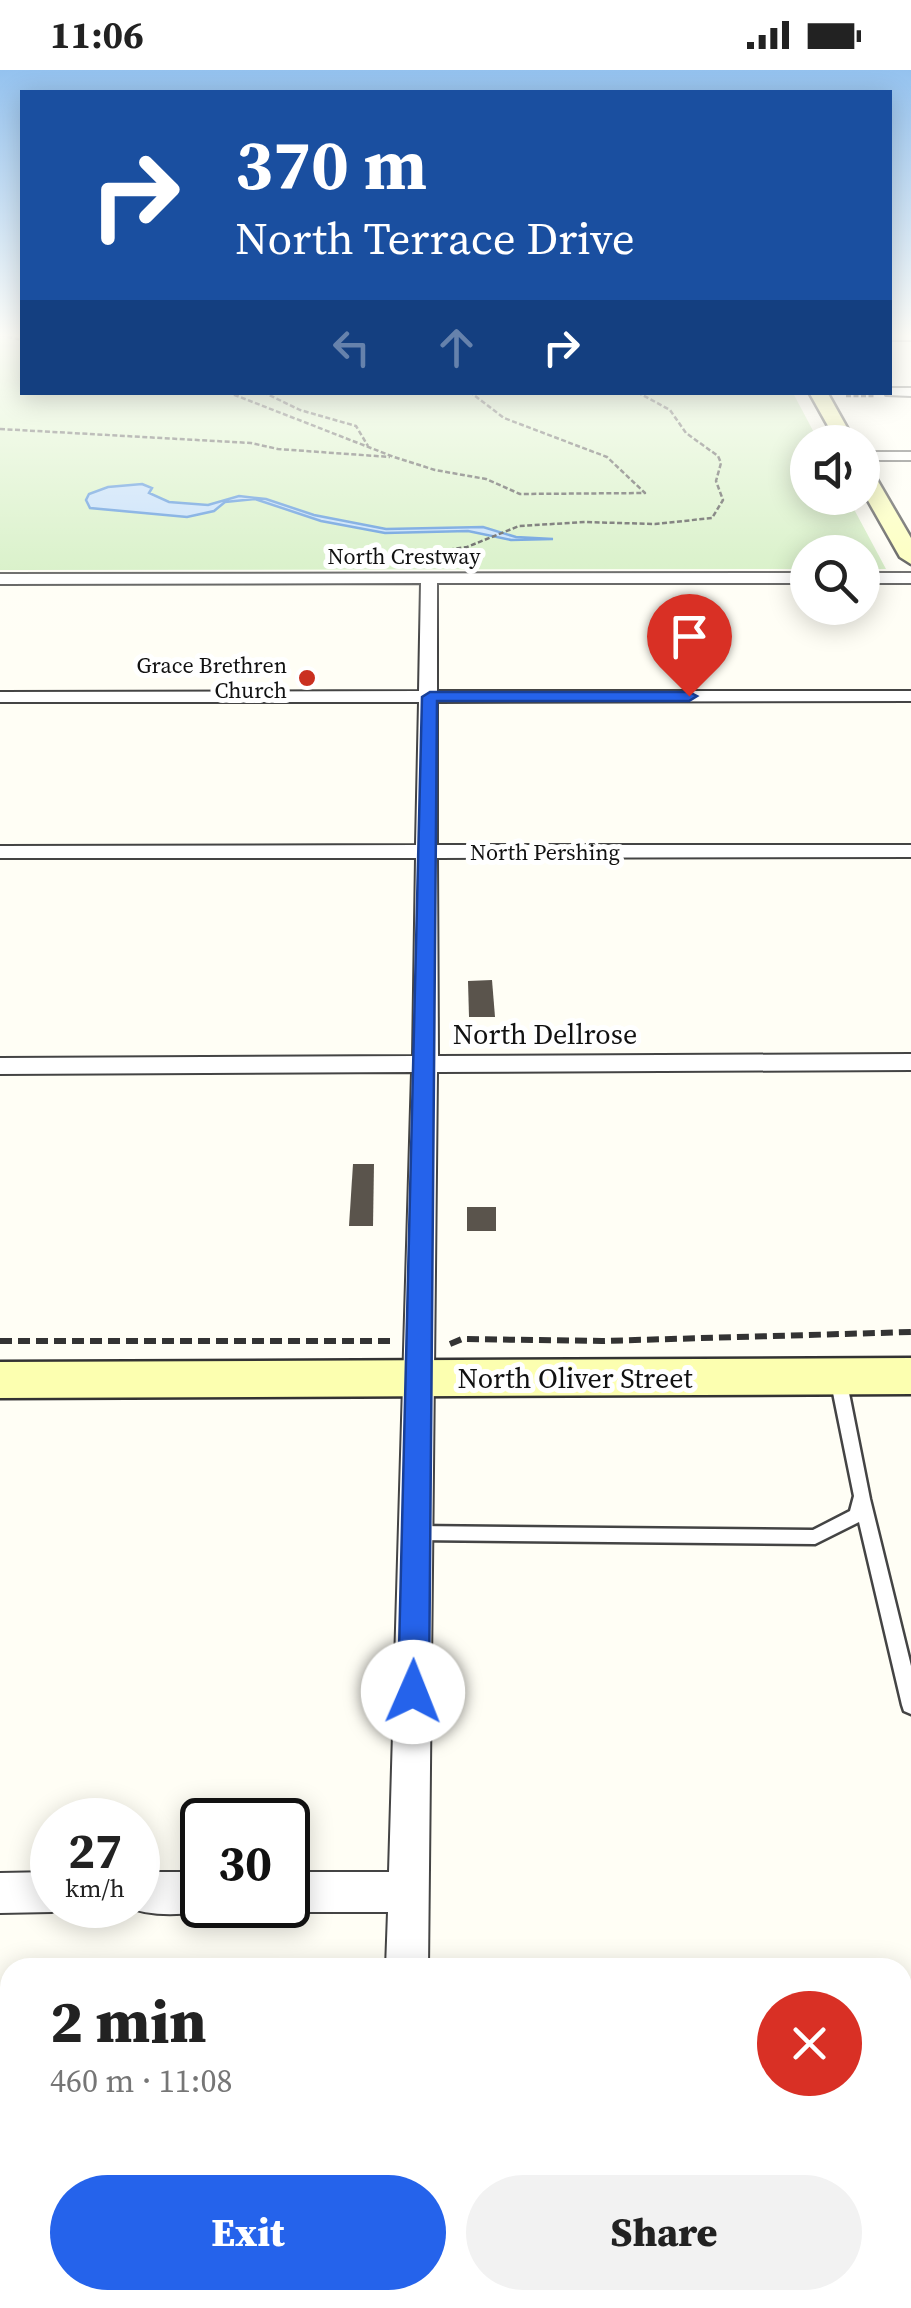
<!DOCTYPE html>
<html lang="en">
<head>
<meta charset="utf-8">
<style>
	:root { --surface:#fff; --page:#f2f2f2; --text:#222; --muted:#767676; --accent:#2563eb }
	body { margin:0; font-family:"Source Serif 4",serif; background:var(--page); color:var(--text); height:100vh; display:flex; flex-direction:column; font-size:38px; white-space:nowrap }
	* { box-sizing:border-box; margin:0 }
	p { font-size:32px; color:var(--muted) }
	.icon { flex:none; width:55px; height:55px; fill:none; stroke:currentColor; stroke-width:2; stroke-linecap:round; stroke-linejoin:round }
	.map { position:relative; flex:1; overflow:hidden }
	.drawer { position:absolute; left:0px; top:1888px; width:912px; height:352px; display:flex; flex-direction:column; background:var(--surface); border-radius:30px 30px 0 0; box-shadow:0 5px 25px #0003 }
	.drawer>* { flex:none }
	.guide { position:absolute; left:20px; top:20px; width:872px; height:305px; border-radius:0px; box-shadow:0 5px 25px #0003; background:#1a4fa0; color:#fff; overflow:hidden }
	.buttons { position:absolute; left:790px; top:355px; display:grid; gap:20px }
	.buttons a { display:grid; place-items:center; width:90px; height:90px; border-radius:50%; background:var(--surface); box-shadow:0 5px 25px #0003; font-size:50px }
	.speed { position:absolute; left:30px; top:1728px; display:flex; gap:20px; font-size:50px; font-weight:700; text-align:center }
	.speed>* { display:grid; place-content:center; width:130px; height:130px; border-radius:50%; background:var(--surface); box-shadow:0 5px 25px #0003; line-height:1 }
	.speed small { font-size:25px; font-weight:400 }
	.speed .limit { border:5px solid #111; border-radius:15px; background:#fff; color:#111 }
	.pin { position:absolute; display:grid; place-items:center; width:85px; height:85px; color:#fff; margin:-102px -42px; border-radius:50% 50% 50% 0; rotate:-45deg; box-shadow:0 0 10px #0007 }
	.pin .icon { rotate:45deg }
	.me { position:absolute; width:110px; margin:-55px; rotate:1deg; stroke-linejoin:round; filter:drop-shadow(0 0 8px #0008) }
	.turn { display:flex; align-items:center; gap:35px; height:210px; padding:0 50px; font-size:45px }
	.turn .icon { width:130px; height:130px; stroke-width:2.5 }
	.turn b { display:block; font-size:70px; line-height:85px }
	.lanes { display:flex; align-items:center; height:95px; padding:0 50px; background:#0003; justify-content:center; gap:50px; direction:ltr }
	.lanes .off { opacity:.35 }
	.round { display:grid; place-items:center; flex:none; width:105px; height:105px; border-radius:52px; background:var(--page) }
	.summary { display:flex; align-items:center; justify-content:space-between; height:170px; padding:0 50px }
	h1 { font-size:60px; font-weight:800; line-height:75px }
	.cta { display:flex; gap:20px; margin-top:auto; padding:20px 50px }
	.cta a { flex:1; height:115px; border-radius:60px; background:var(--accent); color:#fff; font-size:40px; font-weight:800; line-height:115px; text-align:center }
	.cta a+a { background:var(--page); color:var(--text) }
	.status { display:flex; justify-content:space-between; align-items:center; height:70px; padding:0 50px; background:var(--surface); direction:ltr }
	.status svg { height:28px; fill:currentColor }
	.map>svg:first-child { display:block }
	.green { fill:#ceedbb }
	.water { fill:#b6d7fa; stroke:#3980d5; stroke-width:2.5 }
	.building { fill:#5a544c }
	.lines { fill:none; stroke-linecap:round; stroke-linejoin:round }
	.service-casing { stroke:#444; stroke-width:5 }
	.minor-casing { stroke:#444; stroke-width:4 }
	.secondary-casing { stroke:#333; stroke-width:5 }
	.path-far1 { stroke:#333; stroke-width:2.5; stroke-dasharray:5 2.5; stroke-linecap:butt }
	.path { stroke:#333; stroke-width:6; stroke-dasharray:12 6; stroke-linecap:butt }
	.service { fill:#fff; fill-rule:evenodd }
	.minor { fill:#fff; fill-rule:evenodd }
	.secondary { fill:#fcffb0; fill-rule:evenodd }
	.route { fill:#2563eb; stroke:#184099; stroke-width:2.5 }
	.poi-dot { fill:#ca3020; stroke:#fff; stroke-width:4 }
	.labels { text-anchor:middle; stroke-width:10; stroke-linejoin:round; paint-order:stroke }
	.far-street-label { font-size:22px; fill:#111; stroke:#fff }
	.far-poi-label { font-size:22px; fill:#111; stroke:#fff; text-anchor:end }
	.street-label { font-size:28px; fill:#111; stroke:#fff }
</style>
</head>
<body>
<div class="status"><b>11:06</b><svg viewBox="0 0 49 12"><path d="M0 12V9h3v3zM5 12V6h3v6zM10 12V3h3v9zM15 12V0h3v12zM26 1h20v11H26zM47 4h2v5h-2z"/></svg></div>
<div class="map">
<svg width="911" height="2238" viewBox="0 0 911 2238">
	<rect width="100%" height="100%" fill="#fffef5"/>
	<!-- green -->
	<polygon class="green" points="0,264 22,264 22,322 793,323 819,372 808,372 808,428 848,428 886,499 863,499 862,482 808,482 807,499 0,500"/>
	<!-- water -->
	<polygon class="water" points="142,414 152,418 149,423 169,432 208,435 239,426 266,429 314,445 386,459 483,457 516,467 553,469 511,470 468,461 385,463 321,451 255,429 225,432 214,441 187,447 90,438 86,430 89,424 108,417"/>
	<!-- building -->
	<g class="building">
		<polygon points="492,910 495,947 469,947 468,911"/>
		<polygon points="353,1094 374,1094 373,1156 349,1156"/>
		<rect x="467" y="1137" width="29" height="24"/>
	</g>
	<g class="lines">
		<!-- service casing -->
		<g class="service-casing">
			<g id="service">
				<polygon points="838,1302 843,1304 846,1308 870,1429 911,1596 911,1644 904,1641 902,1635 859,1452 815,1474 416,1470 410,1468 408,1463 410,1458 416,1456 813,1460 850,1441 854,1426 830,1308 833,1304"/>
				<rect x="902" y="1974" width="9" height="22"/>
			</g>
		</g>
		<!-- minor casing -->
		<g class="minor-casing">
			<g id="minor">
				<rect x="890" y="264" width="21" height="6"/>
				<polygon points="890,318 911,318 911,326 886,325"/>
				<rect x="862" y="382" width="49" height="8"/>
				<polygon points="808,503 808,513 437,513 437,621 911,621 911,631 437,632 437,775 911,775 911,787 437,788 438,986 911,984 911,1000 437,1002 428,1898 386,1898 388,1842 288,1842 273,1835 288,1835 288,1802 389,1802 412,1002 0,1004 0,988 413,986 416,788 0,788 0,776 416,775 419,632 0,632 0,622 419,621 421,513 0,514 0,504"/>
				<rect x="862" y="503" width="49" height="10"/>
				<polygon points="52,1802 52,1835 66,1836 52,1842 0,1843 0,1803"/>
				<path d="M138,1802H202V1835L216,1836C191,1847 149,1847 124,1836L138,1835Z"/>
				<polygon points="374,2230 422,2230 421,2238 373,2238"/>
			</g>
		</g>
		<!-- secondary casing -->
		<g class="secondary-casing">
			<g id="secondary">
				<polygon points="809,322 827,322 855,372 837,372"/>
				<polygon points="862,395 872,401 911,468 911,494 900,487 862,420"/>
				<polygon points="911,1288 911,1324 0,1328 0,1292"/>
			</g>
		</g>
		<!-- path-far1 -->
		<g class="path-far1">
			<polyline points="0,265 22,270"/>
			<polyline points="227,322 394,387 435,400 486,409 520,424 645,423 607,387 504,348 470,322"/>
			<polyline points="263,322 300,340 356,356 368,376"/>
			<polyline points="846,326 875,326"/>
			<polyline points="0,359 251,373 278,379 390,387"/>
			<polyline points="397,487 467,477 519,456 585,452 655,454 712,448 723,430 716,411 721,393 718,386 686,363 670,340 637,322"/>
		</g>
		<!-- path -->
		<g class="path">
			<polyline points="0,1271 394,1271"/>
			<polyline points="450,1274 462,1269 602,1271 911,1262"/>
		</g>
		<!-- service -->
		<use href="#service" class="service"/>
		<!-- minor -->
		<use href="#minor" class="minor"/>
		<!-- secondary -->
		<use href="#secondary" class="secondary"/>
	</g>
	<!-- sky -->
	<linearGradient id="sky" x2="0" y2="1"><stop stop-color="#94c2ef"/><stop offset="0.46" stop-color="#fffffa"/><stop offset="1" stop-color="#fffffa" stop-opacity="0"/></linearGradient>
	<rect width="911" height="577" fill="url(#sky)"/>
	<!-- route -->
	<polygon class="route" points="430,622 689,622 697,626 689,631 437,631 429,1622 424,1632 413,1637 402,1632 398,1622 422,627"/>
	<!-- markers -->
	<circle class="poi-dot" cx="307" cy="608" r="10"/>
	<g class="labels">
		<!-- far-street labels -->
		<g class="far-street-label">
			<text x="404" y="494">North Crestway</text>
			<text x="545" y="790">North Pershing</text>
		</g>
		<!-- far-poi labels -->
		<g class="far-poi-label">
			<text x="287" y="603">Grace Brethren<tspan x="287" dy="25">Church</tspan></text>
		</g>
		<!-- street labels -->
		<g class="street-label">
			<text x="545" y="974">North Dellrose</text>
			<text x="575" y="1318">North Oliver Street</text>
		</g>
	</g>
</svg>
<div class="buttons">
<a><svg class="icon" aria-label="sound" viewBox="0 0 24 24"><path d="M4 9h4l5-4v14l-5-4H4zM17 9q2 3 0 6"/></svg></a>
<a><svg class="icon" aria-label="search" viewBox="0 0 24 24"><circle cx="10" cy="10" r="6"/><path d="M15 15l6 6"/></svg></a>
</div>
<div class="speed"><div>27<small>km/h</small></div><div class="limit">30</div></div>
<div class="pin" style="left:689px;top:626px;background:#d93025"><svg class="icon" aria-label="arrive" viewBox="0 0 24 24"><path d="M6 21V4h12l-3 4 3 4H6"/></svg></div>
<svg class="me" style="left:413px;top:1622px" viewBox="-20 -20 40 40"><circle r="19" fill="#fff"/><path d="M0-13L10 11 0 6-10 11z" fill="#2563eb"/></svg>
<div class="guide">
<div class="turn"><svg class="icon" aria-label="right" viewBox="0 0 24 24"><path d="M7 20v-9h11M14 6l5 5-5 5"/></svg><div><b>370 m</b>North Terrace Drive</div></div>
<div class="lanes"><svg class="icon off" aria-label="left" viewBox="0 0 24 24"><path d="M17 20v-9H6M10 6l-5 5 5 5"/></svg><svg class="icon off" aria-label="ahead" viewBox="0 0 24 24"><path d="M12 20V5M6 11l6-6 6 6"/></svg><svg class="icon" aria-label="right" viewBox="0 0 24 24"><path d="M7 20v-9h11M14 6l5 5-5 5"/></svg></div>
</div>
<section class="drawer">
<div class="summary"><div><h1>2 min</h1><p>460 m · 11:08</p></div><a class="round" style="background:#d93025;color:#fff"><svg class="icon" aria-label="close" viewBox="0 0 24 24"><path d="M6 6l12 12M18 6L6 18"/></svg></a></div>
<div class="cta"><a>Exit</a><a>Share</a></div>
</section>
</div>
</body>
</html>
